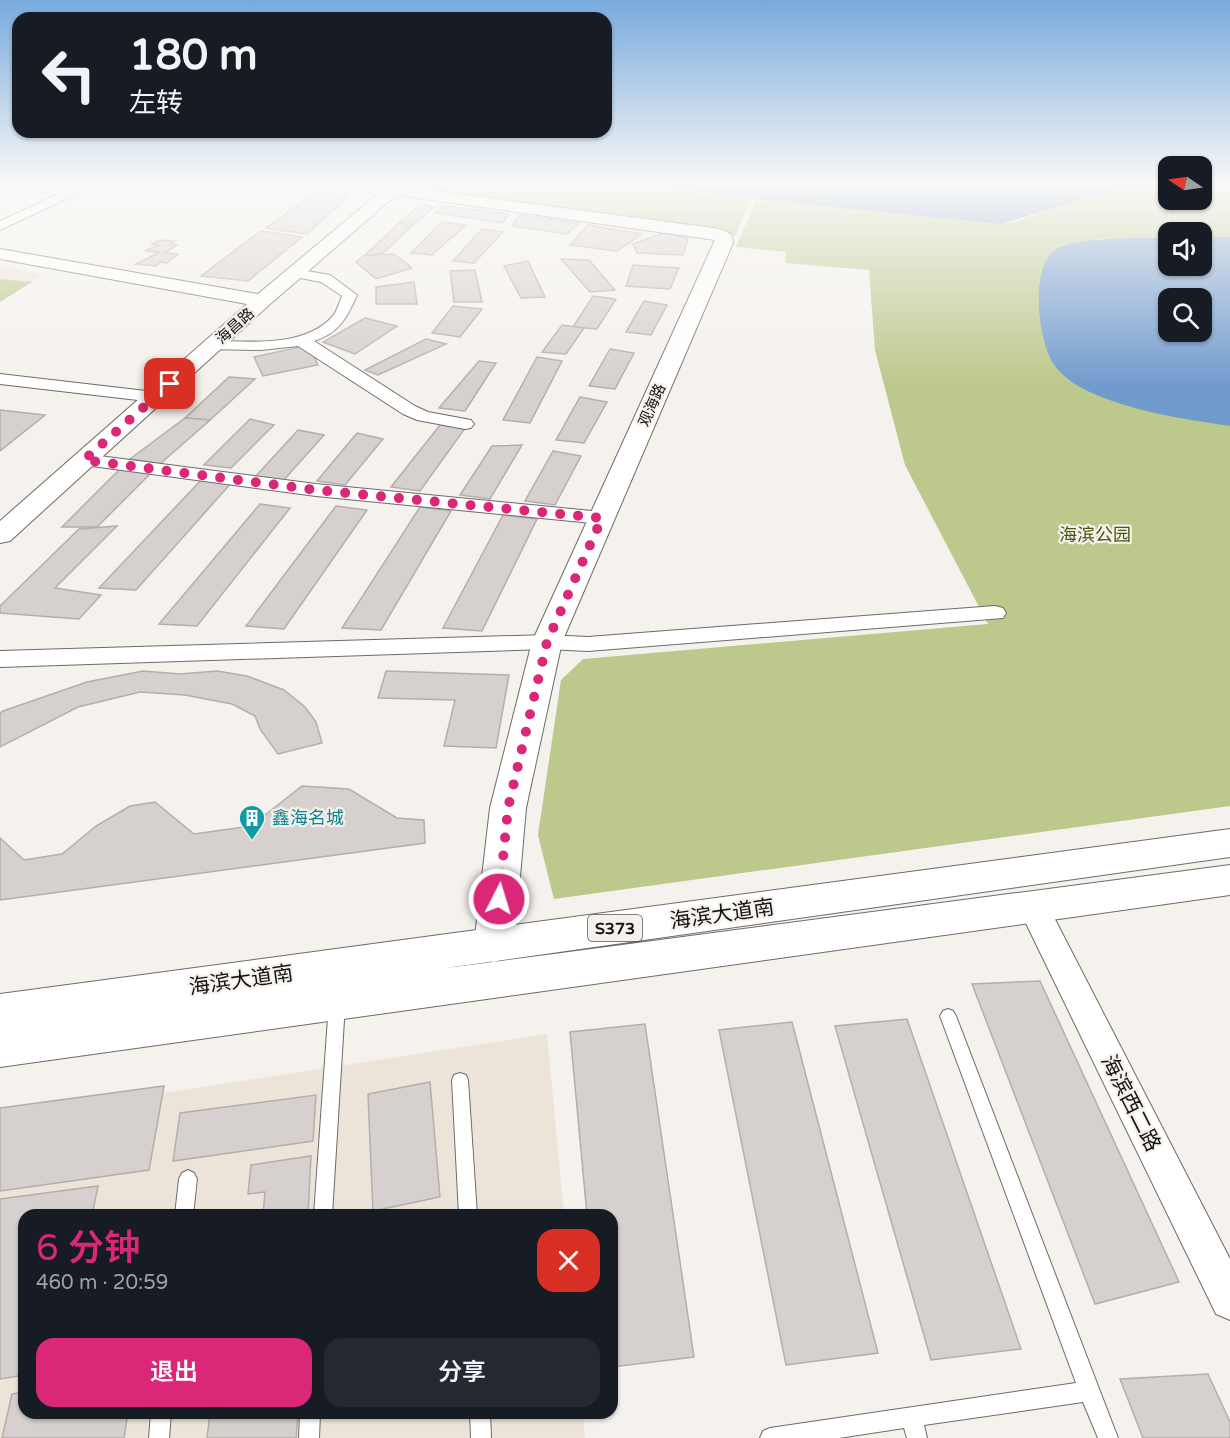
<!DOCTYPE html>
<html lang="zh">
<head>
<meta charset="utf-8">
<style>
	:root { --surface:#171b24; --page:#242831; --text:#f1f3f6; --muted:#9ea1a6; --accent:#db2777 }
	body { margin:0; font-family:"Varela Round","Noto Sans SC",sans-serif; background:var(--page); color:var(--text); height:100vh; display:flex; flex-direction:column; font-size:22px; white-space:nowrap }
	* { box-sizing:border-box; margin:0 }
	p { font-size:20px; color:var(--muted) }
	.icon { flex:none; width:33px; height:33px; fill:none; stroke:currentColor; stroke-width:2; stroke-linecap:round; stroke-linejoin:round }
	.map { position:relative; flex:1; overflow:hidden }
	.sheet { position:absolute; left:18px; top:1209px; width:600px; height:210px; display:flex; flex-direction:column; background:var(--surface); border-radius:18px; box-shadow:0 2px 4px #0004 }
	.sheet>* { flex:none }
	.guide { position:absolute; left:12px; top:12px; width:600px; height:126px; border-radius:18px; box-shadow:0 2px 4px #0004; background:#171b24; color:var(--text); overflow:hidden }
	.needle { width:39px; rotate:283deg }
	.fabs { position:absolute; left:1158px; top:156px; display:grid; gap:12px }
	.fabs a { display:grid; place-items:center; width:54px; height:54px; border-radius:12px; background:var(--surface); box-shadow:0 2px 4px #0004; font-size:30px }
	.pin { position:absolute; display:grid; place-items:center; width:51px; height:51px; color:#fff; margin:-26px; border-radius:12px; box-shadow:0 3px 9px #0006 }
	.me { position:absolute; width:66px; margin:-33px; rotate:5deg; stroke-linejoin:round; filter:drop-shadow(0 0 4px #0008) }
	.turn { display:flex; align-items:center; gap:21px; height:126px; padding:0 18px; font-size:27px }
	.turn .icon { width:78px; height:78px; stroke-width:2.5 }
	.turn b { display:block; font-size:42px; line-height:51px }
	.round { display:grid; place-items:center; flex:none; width:63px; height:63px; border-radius:18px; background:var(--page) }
	.head { display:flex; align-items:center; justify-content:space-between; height:102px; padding:0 18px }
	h1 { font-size:36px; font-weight:600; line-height:45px; color:var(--accent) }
	.button { display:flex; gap:12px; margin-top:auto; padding:12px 18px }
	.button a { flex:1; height:69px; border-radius:18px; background:var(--accent); color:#fff; font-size:24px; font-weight:600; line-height:69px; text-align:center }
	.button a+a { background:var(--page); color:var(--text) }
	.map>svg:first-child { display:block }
	.built { fill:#ede4d9 }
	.green { fill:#bcc88c }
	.water { fill:#729bcd; fill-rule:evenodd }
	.building { fill:#d6d0ce; stroke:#b4aeac; stroke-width:1.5 }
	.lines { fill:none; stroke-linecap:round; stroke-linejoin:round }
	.lane-casing { stroke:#6e6b67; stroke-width:2 }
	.street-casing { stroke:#6e6b67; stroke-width:2 }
	.secondary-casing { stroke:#6e6b67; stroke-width:2 }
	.primary-casing { stroke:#6e6b67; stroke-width:2 }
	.lane { fill:#fff; fill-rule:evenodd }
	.street { fill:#fff; fill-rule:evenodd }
	.secondary { fill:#fff; fill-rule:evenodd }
	.primary { fill:#fff; fill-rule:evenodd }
	.route { stroke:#db2777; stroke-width:10; stroke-dasharray:0 18 }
	.labels { text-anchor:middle; stroke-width:4.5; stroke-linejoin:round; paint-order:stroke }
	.far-street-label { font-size:15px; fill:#141211; stroke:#f5f1ed }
	.shield { fill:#f5f1ed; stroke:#585553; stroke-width:1.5 }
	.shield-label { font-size:16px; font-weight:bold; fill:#141211 }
	.park-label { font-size:18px; fill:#4c560c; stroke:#f5f1ed }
	.culture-label { font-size:18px; fill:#0d838f; stroke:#f5f1ed; text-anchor:start }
	.near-street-label { font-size:21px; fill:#141211; stroke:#f5f1ed }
</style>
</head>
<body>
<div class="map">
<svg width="1230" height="1438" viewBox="0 0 1230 1438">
	<rect width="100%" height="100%" fill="#f5f1ed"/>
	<!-- built -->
	<g class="built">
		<polygon points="0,266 44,275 0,302"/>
		<polygon points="547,1034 564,1215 24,1215 24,1413 583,1413 585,1438 0,1438 0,1118"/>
	</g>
	<!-- green -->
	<g class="green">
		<polygon points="357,183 617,183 752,199 735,236"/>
		<polygon points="1168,185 1168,200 1202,200 1202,188 1230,191 1230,237 1202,237 1202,232 1168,232 1168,238 1096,239 1109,398 1163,414 1230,426 1230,806 554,899 538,835 561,680 583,659 988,624 905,465 875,350 869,270 785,263 786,252 736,247 756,200 1012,223 1111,187"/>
		<polygon points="0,279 32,282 0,302"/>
	</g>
	<!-- water -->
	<g class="water">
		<polygon points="636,183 1168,183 1168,187 1149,186 1120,188 1001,224 752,199"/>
		<path d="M1202,237H1230V426C1183,419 1122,410 1080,387C1072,383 1060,373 1055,366C1038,343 1029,268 1055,250C1076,236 1143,238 1168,238V266H1202ZM1168,298H1202V332H1168Z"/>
	</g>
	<!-- building -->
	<g class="building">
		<polygon points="313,194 349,196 307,234 266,228"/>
		<polygon points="420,205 434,207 413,225 399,223"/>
		<polygon points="444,206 509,214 503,223 435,213"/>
		<polygon points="520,215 579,223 567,234 512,226"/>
		<polygon points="442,222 466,225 432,255 411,253"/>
		<polygon points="399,223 413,225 380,256 365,255"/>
		<polygon points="588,225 642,234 617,251 570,245"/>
		<polygon points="482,229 503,232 474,263 453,261"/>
		<polygon points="261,231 302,237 248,281 201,276"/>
		<polygon points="666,232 688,239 683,255 637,253 633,244"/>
		<polygon points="159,240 175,241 171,244 177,245 165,253 178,254 167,263 161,262 156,266 136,264 160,252 145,251 159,245 152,244"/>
		<polygon points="394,254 412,268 376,279 356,262 365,255"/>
		<polygon points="561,259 589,260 615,290 590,292"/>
		<polygon points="528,261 545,297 521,298 504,266"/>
		<polygon points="633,265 679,268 670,289 626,286"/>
		<polygon points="475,270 482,302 454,302 450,271"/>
		<polygon points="414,282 417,304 376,304 376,287"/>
		<polygon points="593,296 616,299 597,329 573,327"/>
		<polygon points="644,301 667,305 651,335 626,332"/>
		<polygon points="453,306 482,309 460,337 432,333"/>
		<polygon points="365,318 397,326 355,354 323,342"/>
		<polygon points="562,325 584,328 566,354 542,352"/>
		<polygon points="426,339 446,344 378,375 365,370"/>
		<polygon points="309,345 318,365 263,376 254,357"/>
		<polygon points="610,349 634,353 615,389 589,386"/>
		<polygon points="537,357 562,361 530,423 503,420"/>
		<polygon points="479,361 496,363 465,411 439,408"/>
		<polygon points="229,377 255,379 210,420 185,418"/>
		<polygon points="580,397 607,402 584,443 556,440"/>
		<polygon points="0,410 45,415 0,451"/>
		<polygon points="185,418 210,420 160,464 130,459"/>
		<polygon points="250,419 274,425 231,468 204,465"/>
		<polygon points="440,425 466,427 420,491 391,487"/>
		<polygon points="298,430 324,435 283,481 255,477"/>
		<polygon points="357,433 383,439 345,485 317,481"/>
		<polygon points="522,445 490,499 460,495 492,446"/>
		<polygon points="553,451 581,456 555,505 525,501"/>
		<polygon points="130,459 160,464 97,527 62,527"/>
		<polygon points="204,477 233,481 136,590 99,588"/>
		<polygon points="260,504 290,508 197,626 159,624"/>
		<polygon points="336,506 367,510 284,629 246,626"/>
		<polygon points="420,507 451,511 381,630 342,628"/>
		<polygon points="503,515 537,519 482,631 443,628"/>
		<polygon points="117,526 55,588 101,595 79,619 0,613 0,606 79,529"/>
		<polygon points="143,671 180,674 217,671 247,676 284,690 305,707 316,722 322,743 278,754 260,729 255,716 232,704 185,695 140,692 78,707 0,747 0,713 3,711 87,682"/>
		<polygon points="386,671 509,675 496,748 444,746 455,700 378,698"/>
		<polygon points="302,786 349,789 397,818 424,820 425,843 0,900 0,838 24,860 62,854 96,826 130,806 155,802 194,834 251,826"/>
		<polygon points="1040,981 1179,1282 1095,1304 972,984"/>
		<polygon points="907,1019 1021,1349 931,1360 835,1026"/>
		<polygon points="792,1022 878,1353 786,1365 719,1030"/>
		<polygon points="645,1024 694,1357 612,1367 612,1215 587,1215 570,1032"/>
		<polygon points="430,1082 440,1197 373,1211 368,1094"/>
		<polygon points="164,1086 149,1170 0,1191 0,1108"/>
		<polygon points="316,1095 313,1141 173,1161 180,1113"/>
		<polygon points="311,1156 308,1215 263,1215 265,1192 248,1194 251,1165"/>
		<polygon points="98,1186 92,1215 24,1215 24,1375 0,1379 0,1199"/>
		<polygon points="1208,1374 1230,1422 1230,1438 1143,1438 1120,1379"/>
		<polygon points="24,1392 24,1413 128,1413 124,1438 2,1438 12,1394"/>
		<polygon points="210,1413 298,1413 296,1438 207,1438"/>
	</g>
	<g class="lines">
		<!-- lane casing -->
		<g class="lane-casing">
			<g id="lane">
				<polygon points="337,997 342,999 345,1004 332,1215 314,1215 329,1004 332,999"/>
				<polygon points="948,1009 953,1011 956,1016 1118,1438 1098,1438 1083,1402 924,1425 927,1438 907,1438 904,1428 839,1438 760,1438 763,1431 770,1428 1076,1383 940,1016 943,1011"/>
				<polygon points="460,1073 466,1075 468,1080 477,1215 459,1215 452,1080 454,1075"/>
				<polygon points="188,1170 194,1173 197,1179 193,1215 175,1215 179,1179 182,1173"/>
				<polygon points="151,1413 171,1413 169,1438 149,1438"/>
				<polygon points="300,1413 320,1413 319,1438 299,1438"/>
				<polygon points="470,1413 490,1413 491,1438 471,1438"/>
			</g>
		</g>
		<!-- street casing -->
		<g class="street-casing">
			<g id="street">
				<path d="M0,183C23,183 45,187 68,189C73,190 87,182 100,183L0,230V221L59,194L0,187Z"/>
				<path d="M295,269L330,275L357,295C347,318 339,333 314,341L415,406L428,412L471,420L474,424L471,428L465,429L417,420L403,414L298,346L261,350L206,349L204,346L212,341C250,341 303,348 332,317C337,312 339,303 342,296L321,282L290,276L288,273Z"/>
				<polygon points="0,374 155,392 164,397 155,402 0,384"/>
				<polygon points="84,454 316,484 602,512 609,514 612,518 609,522 602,524 316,496 77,464 74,460"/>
				<polygon points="995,606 1003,608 1006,613 1003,618 588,651 547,649 0,667 0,651 547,635 588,637"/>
				<polygon points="1033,895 1044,898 1230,1259 1230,1320 1216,1314 1018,907 1022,898"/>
			</g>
		</g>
		<!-- secondary casing -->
		<g class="secondary-casing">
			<path id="secondary" d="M335,183H375L713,228C723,230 733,231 733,243L562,642L526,808L514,945L508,957L494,962L480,957L474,945L490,808L532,642L715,240L396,195L269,305L10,541L0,543V521L247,304L0,259V249L258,294L379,193L343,188Z"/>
		</g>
		<!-- primary casing -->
		<g class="primary-casing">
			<polygon id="primary" points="1230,829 1230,857 439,969 1230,865 1230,895 0,1067 0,994"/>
		</g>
		<!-- lane -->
		<use href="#lane" class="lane"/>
		<!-- street -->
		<use href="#street" class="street"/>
		<!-- secondary -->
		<use href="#secondary" class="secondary"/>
		<!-- primary -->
		<use href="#primary" class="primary"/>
	</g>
	<!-- sky -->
	<linearGradient id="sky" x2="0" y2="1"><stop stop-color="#79aadd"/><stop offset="0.48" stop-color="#faf9f7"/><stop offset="1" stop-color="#faf9f7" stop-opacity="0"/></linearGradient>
	<rect width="1230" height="384" fill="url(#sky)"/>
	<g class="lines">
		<!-- route -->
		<polyline class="route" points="170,384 84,460 316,490 602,518 547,642 508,808 499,899"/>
	</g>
	<!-- icons -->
	<defs>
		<g id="building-pin" transform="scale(1.35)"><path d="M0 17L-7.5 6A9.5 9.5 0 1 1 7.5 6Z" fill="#0f9aa8" stroke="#f5f1ed"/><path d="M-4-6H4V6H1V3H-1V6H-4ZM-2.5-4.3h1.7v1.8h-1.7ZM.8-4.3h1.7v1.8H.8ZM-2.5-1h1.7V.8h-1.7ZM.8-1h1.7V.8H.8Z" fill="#fff"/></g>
	</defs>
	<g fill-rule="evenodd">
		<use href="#building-pin" x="252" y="818"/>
	</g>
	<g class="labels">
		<!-- far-street labels -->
		<g class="far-street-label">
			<text transform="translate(235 326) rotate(-42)" y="5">海昌路</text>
			<text transform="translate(652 405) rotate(-66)" y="5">观海路</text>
		</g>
		<!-- shield labels -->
		<rect class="shield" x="588" y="915" width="54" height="26" rx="4.5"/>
		<g class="shield-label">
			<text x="615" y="934">S373</text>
		</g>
		<!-- park labels -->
		<g class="park-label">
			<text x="1095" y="541">海滨公园</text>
		</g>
		<!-- culture labels -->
		<g class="culture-label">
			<text x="272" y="824">鑫海名城</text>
		</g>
		<!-- near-street labels -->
		<g class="near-street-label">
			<text transform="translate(722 914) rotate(-8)" y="7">海滨大道南</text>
			<text transform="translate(241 980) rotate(-8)" y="7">海滨大道南</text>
			<text transform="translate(1131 1103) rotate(63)" y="7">海滨西二路</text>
		</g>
	</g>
</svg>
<div class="fabs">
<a><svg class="needle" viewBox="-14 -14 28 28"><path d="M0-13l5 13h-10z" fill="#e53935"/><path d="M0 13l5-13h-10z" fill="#9ea1a6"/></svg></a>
<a><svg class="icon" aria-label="sound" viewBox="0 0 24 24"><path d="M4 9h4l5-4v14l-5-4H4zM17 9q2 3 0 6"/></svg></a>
<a><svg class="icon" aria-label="search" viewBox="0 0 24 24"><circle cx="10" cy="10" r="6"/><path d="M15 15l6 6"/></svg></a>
</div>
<div class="pin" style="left:170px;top:384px;background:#d93025"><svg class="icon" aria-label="arrive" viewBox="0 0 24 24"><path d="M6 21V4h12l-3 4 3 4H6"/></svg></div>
<svg class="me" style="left:499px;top:899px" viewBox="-20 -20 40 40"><circle r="17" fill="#db2777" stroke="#fff" stroke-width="3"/><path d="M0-11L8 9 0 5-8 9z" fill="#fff"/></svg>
<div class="guide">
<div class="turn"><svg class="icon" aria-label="left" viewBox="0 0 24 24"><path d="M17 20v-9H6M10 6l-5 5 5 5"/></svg><div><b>180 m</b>左转</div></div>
</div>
<section class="sheet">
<div class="head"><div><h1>6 分钟</h1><p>460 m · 20:59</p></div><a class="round" style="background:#d93025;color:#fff"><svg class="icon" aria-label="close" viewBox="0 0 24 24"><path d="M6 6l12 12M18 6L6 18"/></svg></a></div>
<div class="button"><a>退出</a><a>分享</a></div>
</section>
</div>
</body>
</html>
